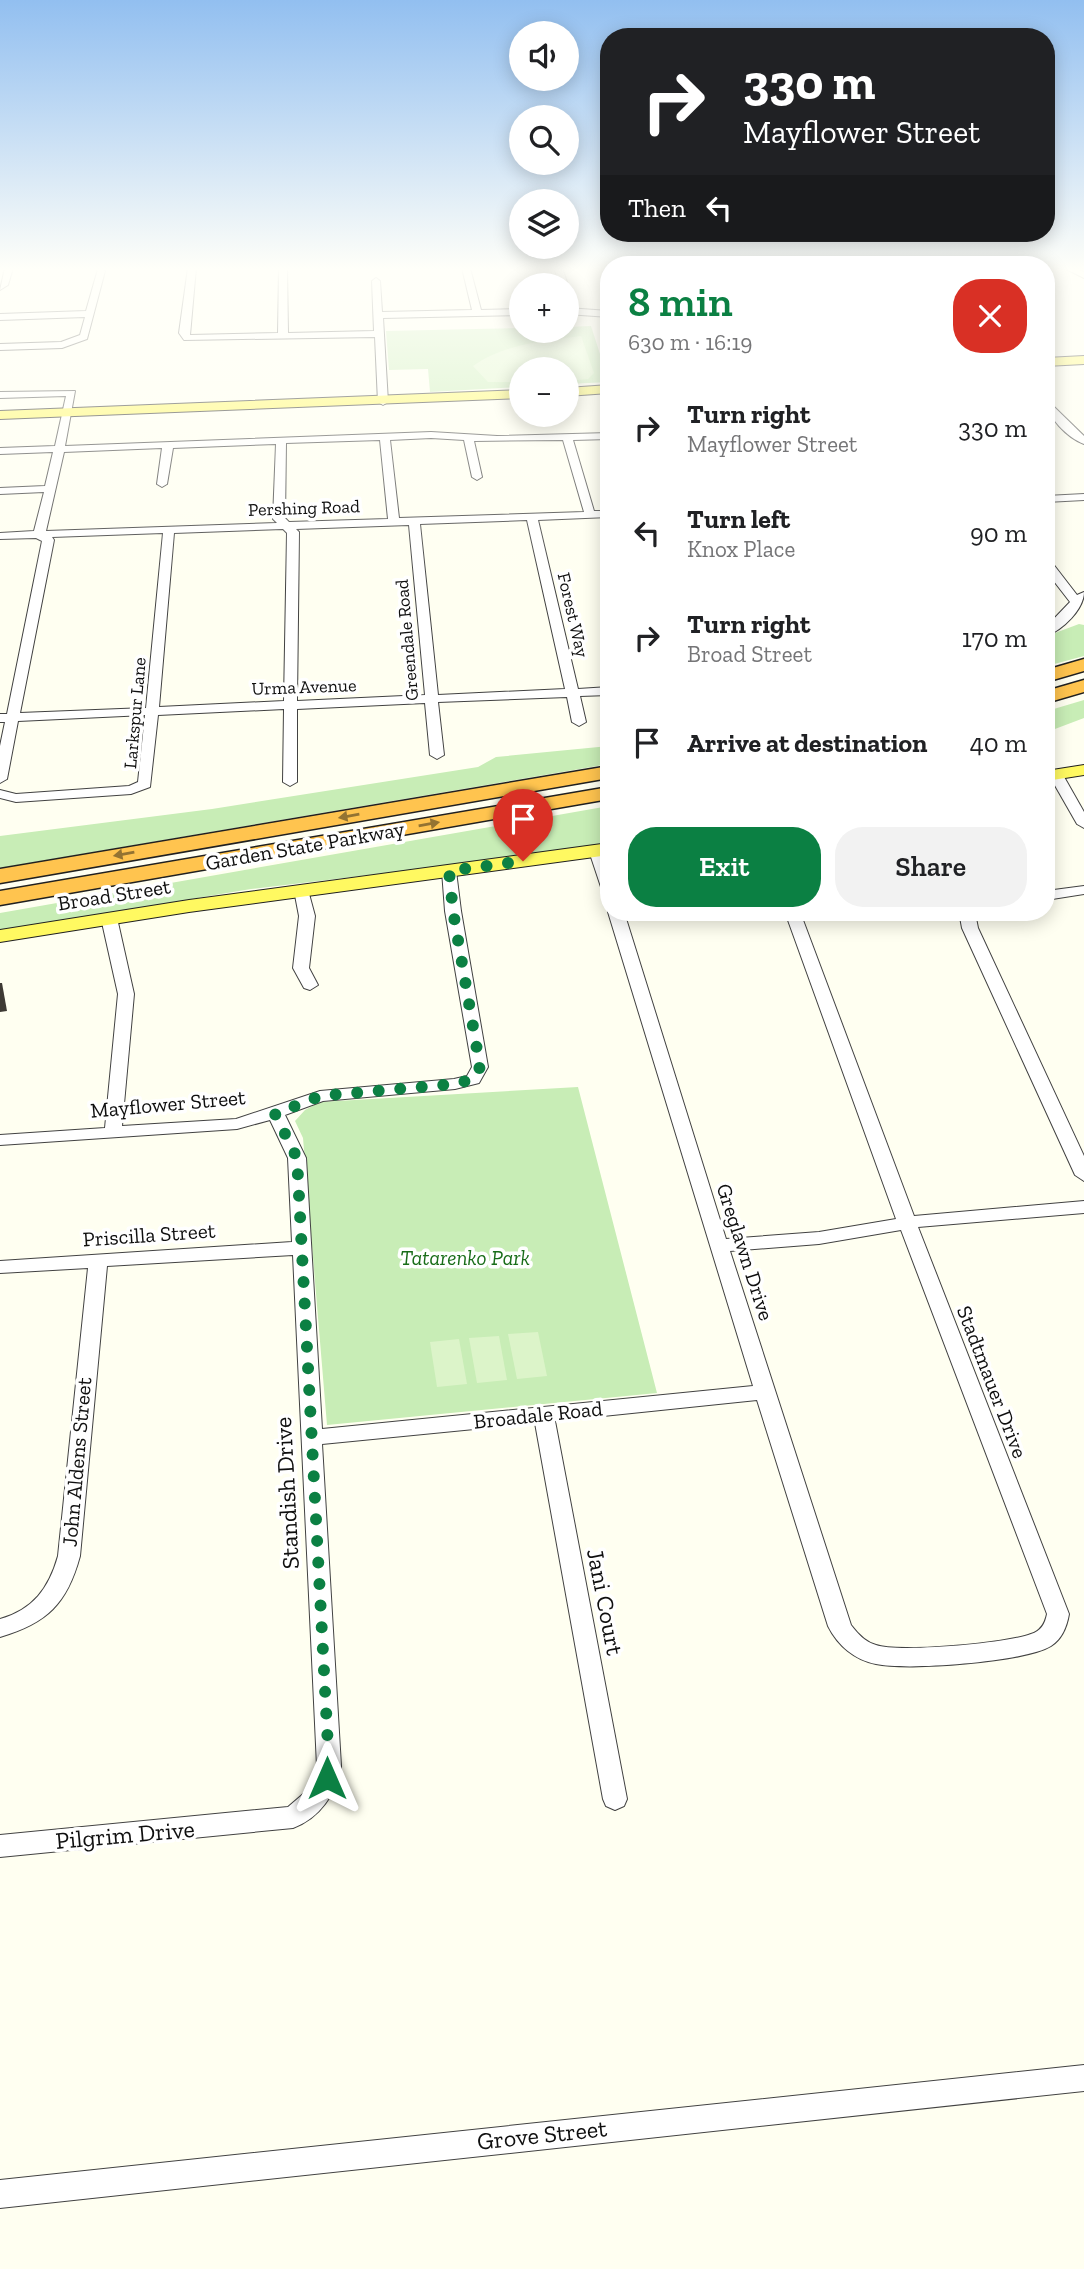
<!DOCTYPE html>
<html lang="en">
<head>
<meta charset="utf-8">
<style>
	:root { --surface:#fff; --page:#f2f2f2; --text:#202124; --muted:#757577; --accent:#0b8043 }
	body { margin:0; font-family:"Zilla Slab",serif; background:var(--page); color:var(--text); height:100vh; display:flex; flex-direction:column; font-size:26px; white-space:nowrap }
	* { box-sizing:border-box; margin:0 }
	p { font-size:23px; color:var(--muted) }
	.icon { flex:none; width:38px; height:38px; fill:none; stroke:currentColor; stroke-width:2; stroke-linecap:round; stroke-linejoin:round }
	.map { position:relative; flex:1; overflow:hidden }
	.details { position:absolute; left:600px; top:256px; width:455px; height:665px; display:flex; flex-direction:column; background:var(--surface); border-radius:28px; box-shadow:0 4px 18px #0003 }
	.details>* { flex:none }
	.guide { position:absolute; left:600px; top:28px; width:455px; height:214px; border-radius:28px; box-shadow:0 4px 18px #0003; background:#202124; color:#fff; overflow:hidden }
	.controls { position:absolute; left:509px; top:21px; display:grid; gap:14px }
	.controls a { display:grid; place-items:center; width:70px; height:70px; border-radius:50%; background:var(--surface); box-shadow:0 4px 18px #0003; font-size:35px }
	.pin { position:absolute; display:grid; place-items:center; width:60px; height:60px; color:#fff; margin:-72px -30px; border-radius:50% 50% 50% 0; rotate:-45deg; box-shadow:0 0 7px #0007 }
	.pin .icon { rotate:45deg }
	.me { position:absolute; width:77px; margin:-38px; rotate:0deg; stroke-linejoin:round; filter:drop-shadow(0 0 5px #0008) }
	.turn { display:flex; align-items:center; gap:24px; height:147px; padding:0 28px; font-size:32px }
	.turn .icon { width:91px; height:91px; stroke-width:2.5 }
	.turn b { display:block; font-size:49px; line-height:60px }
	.then { display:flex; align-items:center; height:66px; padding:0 28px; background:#0003; gap:14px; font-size:26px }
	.round { display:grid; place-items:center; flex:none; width:74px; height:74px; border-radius:28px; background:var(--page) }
	.head { display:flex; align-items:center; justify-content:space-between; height:119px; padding:0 28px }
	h1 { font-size:42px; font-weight:600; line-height:52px; color:var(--accent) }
	.button { display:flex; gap:14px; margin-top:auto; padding:14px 28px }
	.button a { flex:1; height:80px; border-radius:28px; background:var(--accent); color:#fff; font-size:28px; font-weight:600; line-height:80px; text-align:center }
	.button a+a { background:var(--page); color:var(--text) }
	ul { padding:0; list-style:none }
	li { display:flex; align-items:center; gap:21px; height:105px; padding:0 28px }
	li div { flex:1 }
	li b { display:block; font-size:26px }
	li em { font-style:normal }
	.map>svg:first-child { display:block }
	.green { fill:#c8edb6 }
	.pitch { fill:#dcf4c9 }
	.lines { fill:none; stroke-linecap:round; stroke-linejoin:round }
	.minor-casing { stroke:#424242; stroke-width:2 }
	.major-casing { stroke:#202020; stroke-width:2 }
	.highway-casing { stroke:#202020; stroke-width:3 }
	.minor { fill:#fff; fill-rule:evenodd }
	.major { fill:#fff961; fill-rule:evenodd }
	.highway { fill:#ffc44f; fill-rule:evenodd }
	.shaded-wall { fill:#3e3a34 }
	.oneway { fill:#937332 }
	.route { stroke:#0b8043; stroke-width:12; stroke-dasharray:0 21.6 }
	.labels { text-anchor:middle; stroke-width:7; stroke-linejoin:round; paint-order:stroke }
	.far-street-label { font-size:18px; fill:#0f0f0f; stroke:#fff }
	.street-label { font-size:21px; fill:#0f0f0f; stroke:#fff }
	.park-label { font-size:21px; font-style:italic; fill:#196d19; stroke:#fff }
	.near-street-label { font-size:24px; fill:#0f0f0f; stroke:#fff }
</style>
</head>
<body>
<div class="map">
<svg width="1084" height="2269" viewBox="0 0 1084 2269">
	<rect width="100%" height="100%" fill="#fffff1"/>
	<!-- green -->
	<g class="green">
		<polygon points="591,326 609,382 567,384 567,369 522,369 521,387 430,392 428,369 389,370 386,331 521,328 522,331 567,331 567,327"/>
		<polygon points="1079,624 1084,625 1084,656 1047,666 1047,636"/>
		<polygon points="1084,700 1084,718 1047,732 1047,711"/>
		<polygon points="609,746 609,764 0,868 0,836 212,809 478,767 496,757"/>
		<polygon points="609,806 609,844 495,860 251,889 0,931 0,913"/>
		<polygon points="578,1087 657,1393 327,1425 303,1138 295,1121 305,1110 320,1102"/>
	</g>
	<!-- pitch -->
	<g class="pitch">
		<path d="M581,336L594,373L588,379L567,381V369H522L521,382H488L473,366C503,344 545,341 581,336Z"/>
		<polygon points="538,1332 547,1376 517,1379 508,1334"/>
		<polygon points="499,1336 507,1380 477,1383 469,1338"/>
		<polygon points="459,1339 467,1384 437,1387 430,1342"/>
	</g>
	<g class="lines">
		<!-- minor casing -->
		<g class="minor-casing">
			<g id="minor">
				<polygon points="5,268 13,268 8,285 0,290"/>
				<polygon points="188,268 196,268 190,335 278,333 279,268 287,268 288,333 374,331 372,281 376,278 380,281 382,312 472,310 462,268 470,268 481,310 522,309 522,315 383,318 388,402 383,405 378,402 375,337 184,340 179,333"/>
				<polygon points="554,268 562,268 568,285 567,287 560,285"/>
				<polygon points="1064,268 1074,268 1084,272 1084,278"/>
				<polygon points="98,269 105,271 87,339 62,348 0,350 0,344 61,342 80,335 85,317 0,320 0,314 86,311"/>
				<polygon points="567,308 609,311 609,317 567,314"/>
				<path d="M75,391L65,446L431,432L497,436L609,433V439L573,440L594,511H609V517L538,520L578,689L609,687V695L580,696L586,722L579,726L572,722L567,697L438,702L444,755L437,759L430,755L425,703L297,709V782L290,786L283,782L284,709L158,715L150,787L131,794L16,802L0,798V790L16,794L129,786L138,782L145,715L18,721L7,779L0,783V746L5,722H0V714H7L42,541L36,538L0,539V533L34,531L44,492L0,494V488L45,486L53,452L0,454V448L55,446L66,396L0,398V392ZM431,438L464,440L472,477L477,480L482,477L474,441L563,440L584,512L399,518L390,440ZM380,440L388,519L289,522L285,518L286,443ZM276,444L273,519L277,523L46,531L64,452L162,448L157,484L162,487L167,484L173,448ZM527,520L565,689L438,695L420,524ZM409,525L425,695L297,701L299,532L296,529ZM283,529L287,533L284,701L159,707L174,533ZM163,533L146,708L20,713L54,540L52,537Z"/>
				<path d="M1046,399L1084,436V444C1068,438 1046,417 1046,399Z"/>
				<polygon points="1084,494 1084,500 1046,502 1046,496"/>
				<path d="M1046,559L1050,560L1077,595L1084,592C1084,609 1063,630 1046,636V627L1070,602L1046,571Z"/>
				<polygon points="1056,771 1063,775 1084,812 1084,828 1077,824 1049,775"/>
				<polygon points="596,847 603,851 609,868 609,894 602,890 589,851"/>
				<path d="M449,867L456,871L461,911L488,1067L479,1083L455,1089L323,1101L285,1115L306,1158L322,1429L753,1386L608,912H624L726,1239L819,1232L896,1219L785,912H800L914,1216L1084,1201V1213L918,1227L1069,1614C1067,1626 1062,1639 1051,1646C1025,1662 907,1671 876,1664C855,1660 838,1646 828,1626L757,1400L555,1421L627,1799L624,1806L615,1810L606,1806L603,1799L535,1423L322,1444L341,1766C336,1794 320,1818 293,1828L0,1857V1835L288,1807L309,1789L317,1766L293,1255L107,1266L80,1556C67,1604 47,1623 0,1637V1619C33,1610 49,1588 58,1556L88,1268L0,1273V1261L292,1242L288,1158L270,1120L237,1129L0,1145V1135L105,1128L118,994L101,918L109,913L117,918L134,994L122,1126L236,1119L320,1091L454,1079L467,1076L472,1067L445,911L442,871ZM901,1230L1047,1614C1045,1624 1041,1631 1031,1634C1009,1643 897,1653 876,1645C865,1642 857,1633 851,1625L730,1251L819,1244Z"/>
				<polygon points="301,886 308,890 315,916 309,968 318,985 310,990 304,988 293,968 299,916 294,890"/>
				<polygon points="1084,886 1084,894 1046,900 1046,891"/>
				<polygon points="965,912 981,912 976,918 978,928 1084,1156 1084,1181 1075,1175 962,928 960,917"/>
				<polygon points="1084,2065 1084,2091 0,2208 0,2180"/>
			</g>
		</g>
		<!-- major casing -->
		<g class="major-casing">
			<g id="major">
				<polygon points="1084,356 1084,364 1046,366 1046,358"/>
				<polygon points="609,385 609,393 567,396 567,388"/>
				<polygon points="522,390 522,398 0,419 0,411"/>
				<polygon points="1084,765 1084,775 1046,781 1046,771"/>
				<polygon points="609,843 609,855 189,912 0,942 0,930 189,900"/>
			</g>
		</g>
		<!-- highway casing -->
		<g class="highway-casing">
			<g id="highway">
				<polygon points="1084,659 1084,671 1046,682 1046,670"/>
				<polygon points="1084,680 1084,692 1046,703 1046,691"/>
				<polygon points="609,766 609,778 0,883 0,869"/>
				<polygon points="609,787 609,799 0,905 0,891"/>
			</g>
		</g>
		<!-- minor -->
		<use href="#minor" class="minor"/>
		<!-- major -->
		<use href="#major" class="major"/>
		<!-- highway -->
		<use href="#highway" class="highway"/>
	</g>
	<!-- shaded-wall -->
	<polygon class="shaded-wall" points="0,983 2,983 7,1011 0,1012"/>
	<!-- one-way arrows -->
	<defs><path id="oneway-solid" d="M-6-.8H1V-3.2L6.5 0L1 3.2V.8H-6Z" transform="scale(1.75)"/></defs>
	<g class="oneway">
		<use href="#oneway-solid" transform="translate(349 816) rotate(170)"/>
		<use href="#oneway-solid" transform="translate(429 824) rotate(-10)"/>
		<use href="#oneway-solid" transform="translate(124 854) rotate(170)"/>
	</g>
	<!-- sky -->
	<linearGradient id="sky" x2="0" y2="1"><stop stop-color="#92bff0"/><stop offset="0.46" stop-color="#fffff9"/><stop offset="1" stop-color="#fffff9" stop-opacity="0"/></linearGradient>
	<rect width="1084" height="585" fill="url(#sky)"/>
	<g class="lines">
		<!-- route -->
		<polyline class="route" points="327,1778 329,1766 297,1158 275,1114 320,1096 455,1084 473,1079 480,1067 453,911 449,871 523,861"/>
	</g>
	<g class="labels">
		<!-- far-street labels -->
		<g class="far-street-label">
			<text transform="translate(304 508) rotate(-2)" y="6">Pershing Road</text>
			<text transform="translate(573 615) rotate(77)" y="6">Forest Way</text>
			<text transform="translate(407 640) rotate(-95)" y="6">Greendale Road</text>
			<text transform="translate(304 687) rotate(-2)" y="6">Urma Avenue</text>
			<text transform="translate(135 713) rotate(-85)" y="6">Larkspur Lane</text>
		</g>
		<!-- street labels -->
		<g class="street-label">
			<text transform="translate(305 846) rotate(-10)" y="7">Garden State Parkway</text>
			<text transform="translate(114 895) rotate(-9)" y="7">Broad Street</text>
			<text transform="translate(168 1104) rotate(-5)" y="7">Mayflower Street</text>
			<text transform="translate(149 1235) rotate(-4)" y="7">Priscilla Street</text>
			<text transform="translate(745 1252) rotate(72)" y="7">Greglawn Drive</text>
			<text transform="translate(992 1382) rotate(69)" y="7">Stadtmauer Drive</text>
			<text transform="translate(538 1415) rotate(-6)" y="7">Broadale Road</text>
			<text transform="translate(77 1462) rotate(-85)" y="7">John Aldens Street</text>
		</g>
		<!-- park labels -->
		<g class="park-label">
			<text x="465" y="1265">Tatarenko Park</text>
		</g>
		<!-- near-street labels -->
		<g class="near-street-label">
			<text transform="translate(287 1493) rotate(-93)" y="8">Standish Drive</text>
			<text transform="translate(605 1602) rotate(79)" y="8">Jani Court</text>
			<text transform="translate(125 1835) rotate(-5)" y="8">Pilgrim Drive</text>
			<text transform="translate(542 2135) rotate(-6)" y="8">Grove Street</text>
		</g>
	</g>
</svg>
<div class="controls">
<a><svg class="icon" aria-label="sound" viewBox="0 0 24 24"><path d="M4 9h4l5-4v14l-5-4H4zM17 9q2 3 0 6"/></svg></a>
<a><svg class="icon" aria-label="search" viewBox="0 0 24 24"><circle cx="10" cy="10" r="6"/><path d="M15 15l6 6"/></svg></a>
<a><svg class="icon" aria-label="layers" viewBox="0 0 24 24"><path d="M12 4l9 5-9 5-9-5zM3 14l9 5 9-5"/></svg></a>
<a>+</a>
<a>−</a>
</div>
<div class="pin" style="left:523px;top:861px;background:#d93025"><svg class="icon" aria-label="arrive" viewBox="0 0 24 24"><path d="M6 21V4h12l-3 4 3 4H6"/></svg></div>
<svg class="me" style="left:327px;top:1778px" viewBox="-20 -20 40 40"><path d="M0-17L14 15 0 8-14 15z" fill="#0b8043" stroke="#fff" stroke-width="4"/></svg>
<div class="guide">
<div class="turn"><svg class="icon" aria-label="right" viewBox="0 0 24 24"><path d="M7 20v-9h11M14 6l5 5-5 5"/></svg><div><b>330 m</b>Mayflower Street</div></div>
<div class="then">Then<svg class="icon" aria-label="left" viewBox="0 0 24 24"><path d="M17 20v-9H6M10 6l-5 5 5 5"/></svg></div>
</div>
<section class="details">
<div class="head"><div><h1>8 min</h1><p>630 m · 16:19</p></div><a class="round" style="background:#d93025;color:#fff"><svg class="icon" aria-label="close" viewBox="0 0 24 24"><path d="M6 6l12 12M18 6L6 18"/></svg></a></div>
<ul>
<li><svg class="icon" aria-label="right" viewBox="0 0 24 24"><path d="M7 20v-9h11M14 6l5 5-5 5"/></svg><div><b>Turn right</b><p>Mayflower Street</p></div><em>330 m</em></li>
<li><svg class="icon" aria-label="left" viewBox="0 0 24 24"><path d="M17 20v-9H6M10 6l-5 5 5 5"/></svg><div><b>Turn left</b><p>Knox Place</p></div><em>90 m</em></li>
<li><svg class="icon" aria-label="right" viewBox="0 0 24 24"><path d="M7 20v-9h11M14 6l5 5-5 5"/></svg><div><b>Turn right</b><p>Broad Street</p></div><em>170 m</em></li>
<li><svg class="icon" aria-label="arrive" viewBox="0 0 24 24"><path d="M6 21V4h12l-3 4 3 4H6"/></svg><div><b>Arrive at destination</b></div><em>40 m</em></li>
</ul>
<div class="button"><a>Exit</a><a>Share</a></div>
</section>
</div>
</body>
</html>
